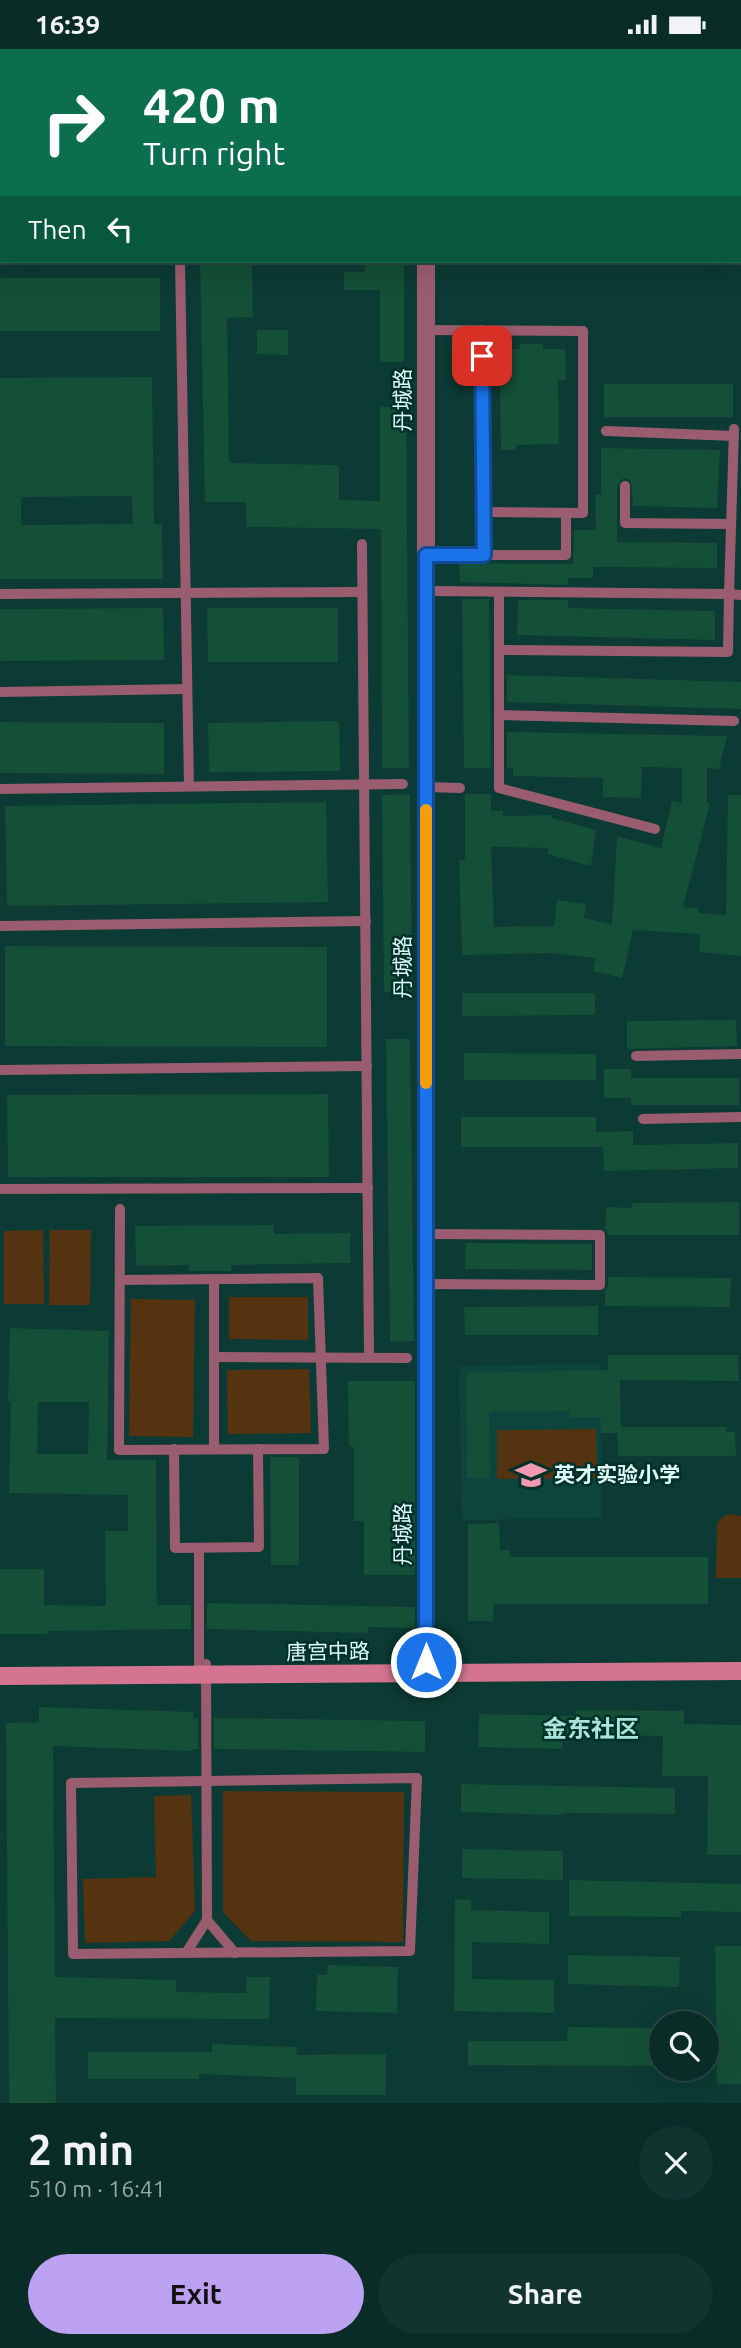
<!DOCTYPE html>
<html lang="en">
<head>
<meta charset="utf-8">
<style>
	:root { --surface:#092c27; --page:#12342f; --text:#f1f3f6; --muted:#99a7a7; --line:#294844; --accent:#bca0f2 }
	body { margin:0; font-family:Ubuntu,"Noto Sans SC",sans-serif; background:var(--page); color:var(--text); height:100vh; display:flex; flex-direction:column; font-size:26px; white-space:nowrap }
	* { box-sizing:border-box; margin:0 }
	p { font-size:23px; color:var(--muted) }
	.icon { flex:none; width:38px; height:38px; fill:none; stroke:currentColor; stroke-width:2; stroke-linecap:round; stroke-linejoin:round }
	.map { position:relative; height:2054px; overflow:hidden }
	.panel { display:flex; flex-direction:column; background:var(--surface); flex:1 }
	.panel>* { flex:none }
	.banner { position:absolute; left:0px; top:0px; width:742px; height:214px; box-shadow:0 7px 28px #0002,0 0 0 2px var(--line); background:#0b6e4f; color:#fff; overflow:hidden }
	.tools { position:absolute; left:649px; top:1962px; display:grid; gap:14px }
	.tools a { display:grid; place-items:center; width:70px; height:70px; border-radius:50%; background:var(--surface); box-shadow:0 7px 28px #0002,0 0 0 2px var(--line); font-size:35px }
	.pin { position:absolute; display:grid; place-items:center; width:60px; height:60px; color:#fff; margin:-30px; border-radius:14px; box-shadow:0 4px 10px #0006 }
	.me { position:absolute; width:77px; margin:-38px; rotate:0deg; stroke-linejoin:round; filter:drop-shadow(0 0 5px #0008) }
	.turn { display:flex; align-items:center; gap:24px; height:147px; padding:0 28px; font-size:32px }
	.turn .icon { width:91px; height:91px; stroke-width:2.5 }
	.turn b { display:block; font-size:49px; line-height:60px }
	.then { display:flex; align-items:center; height:66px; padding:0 28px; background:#0003; gap:14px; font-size:26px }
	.round { display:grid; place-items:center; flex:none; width:74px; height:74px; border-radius:37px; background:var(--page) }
	.headline { display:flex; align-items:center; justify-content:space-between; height:119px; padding:0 28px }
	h1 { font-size:42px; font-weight:700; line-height:52px }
	.cta { display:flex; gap:14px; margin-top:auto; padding:14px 28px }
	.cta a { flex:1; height:80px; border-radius:42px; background:var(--accent); color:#111; font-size:28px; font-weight:700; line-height:80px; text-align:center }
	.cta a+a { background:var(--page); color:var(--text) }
	.status { display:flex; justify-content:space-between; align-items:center; height:49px; padding:0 35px; background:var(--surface); direction:ltr }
	.status svg { height:19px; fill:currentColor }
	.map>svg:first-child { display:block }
	.built { fill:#0d453e }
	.green { fill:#563310 }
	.building { fill:#144f37; fill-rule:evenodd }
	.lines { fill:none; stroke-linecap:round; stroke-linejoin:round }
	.lane { stroke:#9a5d6f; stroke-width:10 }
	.street { stroke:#9a5d6f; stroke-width:18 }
	.secondary { stroke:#d47490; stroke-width:18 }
	.route-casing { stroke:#114b97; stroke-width:18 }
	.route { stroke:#1a73e8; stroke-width:12 }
	.slow { stroke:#f59e0b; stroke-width:12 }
	.labels { text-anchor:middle; stroke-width:5; stroke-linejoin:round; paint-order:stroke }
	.street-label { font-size:21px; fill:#dffbf5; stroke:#00302a }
	.poi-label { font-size:21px; font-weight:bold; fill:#dffbf5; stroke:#00302a; text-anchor:start }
	.quarter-label { font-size:24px; font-weight:bold; fill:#a9e4d9; stroke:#00302a }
</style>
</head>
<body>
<div class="status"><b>16:39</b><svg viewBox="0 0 49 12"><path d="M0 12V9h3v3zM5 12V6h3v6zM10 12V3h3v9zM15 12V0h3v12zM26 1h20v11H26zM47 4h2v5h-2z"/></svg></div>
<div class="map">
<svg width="741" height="2054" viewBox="0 0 741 2054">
	<rect width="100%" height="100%" fill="#0c3a34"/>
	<!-- built -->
	<polygon class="built" points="600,1315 602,1469 462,1471 459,1317"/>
	<!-- green -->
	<g class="green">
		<polygon points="43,1181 44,1255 4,1255 4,1182"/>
		<polygon points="50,1181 91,1181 90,1256 49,1256"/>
		<polygon points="229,1248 308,1248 308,1291 229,1290"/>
		<polygon points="131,1250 195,1251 193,1388 129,1387"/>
		<polygon points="309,1320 311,1384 228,1385 227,1321"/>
		<polygon points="596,1380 597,1429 497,1430 497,1381"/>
		<polygon points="731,1465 741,1467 741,1529 716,1529 717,1474 724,1467"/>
		<polygon points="223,1742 404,1743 403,1893 251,1892 223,1863"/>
		<polygon points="191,1746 195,1862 169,1892 85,1894 83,1830 156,1828 154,1747"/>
	</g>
	<!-- building -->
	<g class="building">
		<polygon points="200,212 252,212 253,268 227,269 229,414 339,416 339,451 380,452 380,358 406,358 409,719 382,719 381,480 246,478 246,453 205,453"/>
		<polygon points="365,212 404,212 404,313 380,313 380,241 344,241 344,223 365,223"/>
		<rect x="0" y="229" width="160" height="53"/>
		<polygon points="257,281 288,281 288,306 257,305"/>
		<polygon points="520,295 543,295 543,300 565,300 566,331 558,331 559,395 516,396 516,401 501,401 500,331 497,331 497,300 520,300"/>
		<path d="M152,328L154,475H162L163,530H0V329ZM132,447L133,475L21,476V448Z"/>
		<rect x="604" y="335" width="129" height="33"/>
		<polygon points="601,399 720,401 717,459 633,457 631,433 628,430 622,430 617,437 617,493 717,494 717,519 593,518 593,529 568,529 568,536 460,533 459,514 573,515 574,481 596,481 595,446 601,446"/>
		<polygon points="462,550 489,550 491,719 464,719"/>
		<polygon points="518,551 568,551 568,559 715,562 715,591 517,586"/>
		<polygon points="163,559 164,611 0,612 0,560"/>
		<polygon points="207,559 338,559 338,613 208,613"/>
		<polygon points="507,626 741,633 741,660 507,653"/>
		<polygon points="339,672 340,722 209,723 208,674"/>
		<polygon points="0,673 164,674 164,725 0,724"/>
		<polygon points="507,683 727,687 719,720 707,719 707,754 710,754 683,858 698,859 698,864 726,866 728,746 741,746 741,907 699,903 700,885 633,881 622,929 593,922 596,909 550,904 462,906 459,811 465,811 465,745 491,745 491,762 503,762 503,767 552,766 552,769 596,781 591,817 547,805 549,799 491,798 494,878 554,877 557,851 586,855 584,869 612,875 617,787 661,799 672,752 682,754 682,719 642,718 641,749 603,748 603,729 513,727 513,719 507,719"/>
		<polygon points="410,745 412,943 384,943 382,746"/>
		<polygon points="326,753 328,853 7,857 5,757"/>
		<polygon points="5,897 327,898 327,998 5,997"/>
		<polygon points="462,944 595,944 595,966 462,967"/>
		<polygon points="736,971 737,997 627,1000 627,972"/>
		<polygon points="386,990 410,990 414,1292 390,1293"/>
		<polygon points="464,1004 596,1005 596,1031 464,1031"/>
		<polygon points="604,1020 631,1020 631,1029 739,1029 739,1056 631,1056 631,1049 604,1049"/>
		<polygon points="328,1045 329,1128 8,1128 7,1046"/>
		<polygon points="461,1068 596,1068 596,1083 633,1082 633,1096 738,1094 738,1119 604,1122 603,1098 461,1098"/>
		<polygon points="739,1153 739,1186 608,1186 605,1180 606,1158 632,1159 632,1154"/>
		<polygon points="274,1176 274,1185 350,1184 350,1214 231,1216 231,1222 189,1222 189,1216 136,1217 135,1177"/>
		<polygon points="466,1194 592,1195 592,1221 465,1220"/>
		<polygon points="608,1228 731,1229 730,1258 605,1257 605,1242 608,1237"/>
		<polygon points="598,1257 598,1286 465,1286 464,1258"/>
		<path d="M10,1279L109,1282L107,1411H156L157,1556H191V1580L47,1582V1585H0V1520H44V1556L106,1557L105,1482H128V1446L9,1444L11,1352H8ZM38,1353H89L88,1405H37Z"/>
		<polygon points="608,1306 738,1306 739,1332 620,1331 621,1378 726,1378 726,1383 735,1383 736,1407 618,1407 618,1384 601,1384 600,1368 569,1368 569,1362 489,1363 490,1429 467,1429 466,1324 608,1321"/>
		<polygon points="348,1332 415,1332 415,1526 364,1526 364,1472 354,1472 354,1398 349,1398"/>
		<polygon points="270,1408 299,1408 299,1516 271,1516"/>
		<polygon points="499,1474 500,1501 510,1501 510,1508 708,1508 708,1555 494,1555 493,1572 468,1572 468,1475"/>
		<polygon points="209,1554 415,1558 415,1579 368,1578 368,1584 209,1580 207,1580 207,1555"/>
		<polygon points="39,1658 194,1663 193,1669 198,1669 198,1700 192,1700 192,1702 53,1697 55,1928 176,1931 176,1943 246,1944 246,1928 270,1928 269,1970 55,1969 56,2054 9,2054 6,1674 39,1673"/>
		<polygon points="576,1661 684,1662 684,1675 741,1676 741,1806 707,1806 708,1727 662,1727 663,1687 562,1686 562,1700 478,1698 479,1665 576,1667"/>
		<polygon points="214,1669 425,1672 425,1703 214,1700"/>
		<polygon points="461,1735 675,1739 675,1765 562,1764 561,1766 461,1763"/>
		<polygon points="462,1800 563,1802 563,1831 462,1829"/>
		<polygon points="569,1831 741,1835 741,1863 681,1862 681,1868 569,1867"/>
		<polygon points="455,1850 471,1851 471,1861 549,1863 549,1895 472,1893 472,1930 554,1931 554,1964 454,1962"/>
		<polygon points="715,1897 741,1897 741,2035 717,2035"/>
		<polygon points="568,1906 680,1908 679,1938 568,1935"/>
		<polygon points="328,1916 398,1918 397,1964 316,1962 317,1926 327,1926"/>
		<polygon points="568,1978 662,1979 662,2017 468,2016 468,1992 567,1992"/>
		<polygon points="212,1995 297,1998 296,2006 386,2005 386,2046 296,2046 296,2029 199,2025 199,2030 88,2030 88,2003 212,2003"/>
	</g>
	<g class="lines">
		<!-- lane -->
		<g class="lane">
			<polyline points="0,207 2,207"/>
			<polyline points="180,212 189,737"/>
			<polyline points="426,281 583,282 583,464 484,463"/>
			<polyline points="482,281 484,506"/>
			<polyline points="606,382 734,387"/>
			<polyline points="625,437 625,474 730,475"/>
			<polyline points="362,495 369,1308"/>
			<polyline points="426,506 566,506 566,464"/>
			<polyline points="426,542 729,545 734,380"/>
			<polyline points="499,543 499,739 655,780"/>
			<polyline points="0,545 362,543"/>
			<polyline points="499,601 728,603 729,545 741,546"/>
			<polyline points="0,643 187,640"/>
			<polyline points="499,666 734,672"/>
			<polyline points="426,738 460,739"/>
			<polyline points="0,740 403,735"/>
			<polyline points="0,877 366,872"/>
			<polyline points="636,1007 741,1005"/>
			<polyline points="0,1021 367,1017"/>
			<polyline points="643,1070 741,1068"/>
			<polyline points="0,1140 368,1139"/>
			<polyline points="426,1185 600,1186 600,1236 426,1235"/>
			<polyline points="214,1230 214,1400"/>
			<polyline points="120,1231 318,1229 324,1400 119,1401 120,1160"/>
			<polyline points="214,1308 407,1309"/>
			<polyline points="174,1400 175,1499 259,1498 258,1400"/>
			<polyline points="199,1499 199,1615"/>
			<polygon points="417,1729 410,1902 73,1905 71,1734"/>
			<polyline points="207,1871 235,1904"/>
			<polyline points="186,1904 207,1871 206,1615"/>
		</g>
		<!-- street -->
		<g class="street">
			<polyline points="426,0 426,2"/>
			<polyline points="740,33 741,33"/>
			<polyline points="0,50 2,50"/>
			<polyline points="426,212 426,1625"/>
		</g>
		<!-- secondary -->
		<polyline class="secondary" points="0,1627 741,1622"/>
	</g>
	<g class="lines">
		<!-- route casing -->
		<g class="route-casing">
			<polyline id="route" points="426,1613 426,506 484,506 482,307"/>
		</g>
		<!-- route -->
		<use href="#route" class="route"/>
		<!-- slow -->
		<polyline class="slow" points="426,761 426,1034"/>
	</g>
	<!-- icons -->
	<defs>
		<g id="school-bare" transform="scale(2.415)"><path d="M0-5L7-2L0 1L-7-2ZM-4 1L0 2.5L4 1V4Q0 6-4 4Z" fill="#f19ab2" stroke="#00302a" stroke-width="2.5" paint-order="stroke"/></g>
	</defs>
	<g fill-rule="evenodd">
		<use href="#school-bare" x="531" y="1426"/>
	</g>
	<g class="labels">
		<!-- street labels -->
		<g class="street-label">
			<text transform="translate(403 351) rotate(-90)" y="7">丹城路</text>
			<text transform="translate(403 918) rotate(-90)" y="7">丹城路</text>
			<text transform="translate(403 1485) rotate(-90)" y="7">丹城路</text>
			<text transform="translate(328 1603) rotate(-1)" y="7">唐宫中路</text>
		</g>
		<!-- poi labels -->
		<g class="poi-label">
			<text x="554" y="1433">英才实验小学</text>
		</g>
		<!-- quarter labels -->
		<g class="quarter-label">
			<text x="591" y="1688">金东社区</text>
		</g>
	</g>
</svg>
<div class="tools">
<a><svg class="icon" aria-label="search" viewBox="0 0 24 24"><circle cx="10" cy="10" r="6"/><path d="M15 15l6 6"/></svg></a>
</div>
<div class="pin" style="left:482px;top:307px;background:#d93025"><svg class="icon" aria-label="arrive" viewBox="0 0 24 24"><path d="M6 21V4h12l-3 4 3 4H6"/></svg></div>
<svg class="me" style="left:426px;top:1613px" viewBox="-20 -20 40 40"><circle r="17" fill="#1a73e8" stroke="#fff" stroke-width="3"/><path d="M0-11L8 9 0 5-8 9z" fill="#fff"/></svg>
<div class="banner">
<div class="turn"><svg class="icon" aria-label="right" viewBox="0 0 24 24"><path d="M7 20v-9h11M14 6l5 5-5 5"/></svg><div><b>420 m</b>Turn right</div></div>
<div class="then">Then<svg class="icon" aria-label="left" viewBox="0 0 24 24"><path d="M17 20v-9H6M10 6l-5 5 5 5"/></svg></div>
</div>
</div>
<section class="panel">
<div class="headline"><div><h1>2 min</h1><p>510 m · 16:41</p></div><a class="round"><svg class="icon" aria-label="close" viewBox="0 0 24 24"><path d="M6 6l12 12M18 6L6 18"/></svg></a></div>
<div class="cta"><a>Exit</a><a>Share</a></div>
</section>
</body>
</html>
